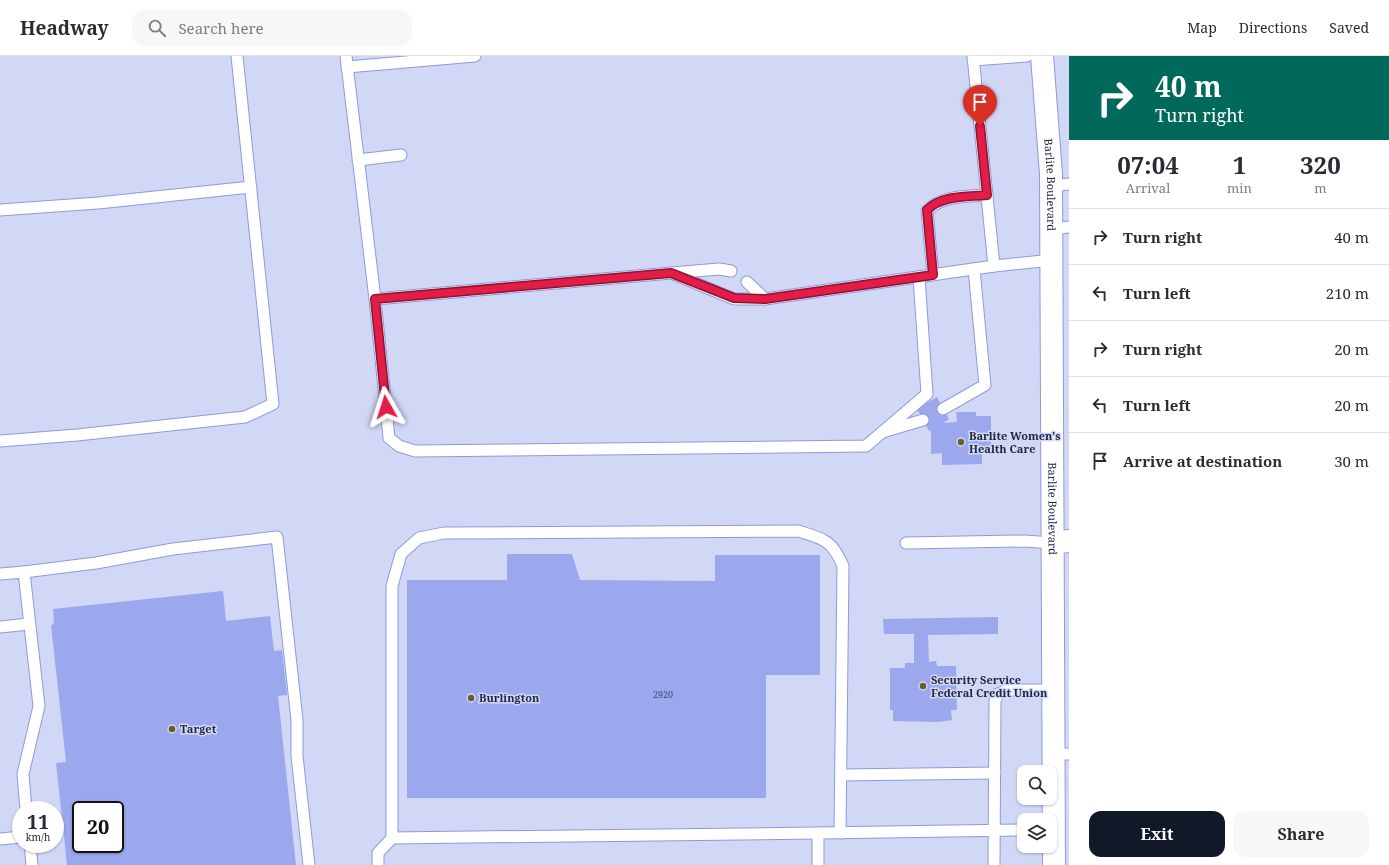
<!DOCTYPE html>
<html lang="en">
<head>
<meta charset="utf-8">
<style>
	:root { --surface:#fff; --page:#f7f7f7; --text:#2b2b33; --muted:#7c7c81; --line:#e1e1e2; --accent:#111827 }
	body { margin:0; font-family:"Noto Serif",serif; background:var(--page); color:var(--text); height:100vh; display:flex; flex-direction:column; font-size:15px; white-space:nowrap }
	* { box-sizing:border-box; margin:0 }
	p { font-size:13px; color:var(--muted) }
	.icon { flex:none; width:22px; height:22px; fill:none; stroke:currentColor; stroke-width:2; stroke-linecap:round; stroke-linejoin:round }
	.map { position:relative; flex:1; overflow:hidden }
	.drawer { display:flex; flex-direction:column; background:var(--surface); width:320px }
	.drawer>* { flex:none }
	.guide { background:#00695c; color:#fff; overflow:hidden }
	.fabs { position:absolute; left:1017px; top:709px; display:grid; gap:8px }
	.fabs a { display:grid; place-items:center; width:40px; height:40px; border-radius:8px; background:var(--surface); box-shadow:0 1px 3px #0004; font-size:20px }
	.speed { position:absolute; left:12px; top:745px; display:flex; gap:8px; font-size:20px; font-weight:700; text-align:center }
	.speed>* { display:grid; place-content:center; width:52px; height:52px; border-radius:50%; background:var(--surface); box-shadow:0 1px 3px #0004; line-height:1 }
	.speed small { font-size:10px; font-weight:400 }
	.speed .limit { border:2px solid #111; border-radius:6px; background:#fff; color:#111 }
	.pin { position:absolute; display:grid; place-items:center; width:34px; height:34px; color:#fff; margin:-41px -17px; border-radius:50% 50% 50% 0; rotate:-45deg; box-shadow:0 0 4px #0007 }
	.pin .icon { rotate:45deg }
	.me { position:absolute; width:44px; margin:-22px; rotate:354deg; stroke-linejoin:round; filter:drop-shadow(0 0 3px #0008) }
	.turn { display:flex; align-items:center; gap:14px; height:84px; padding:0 20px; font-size:18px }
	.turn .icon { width:52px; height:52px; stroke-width:2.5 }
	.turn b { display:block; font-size:28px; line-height:34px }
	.eta { display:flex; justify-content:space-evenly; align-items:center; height:68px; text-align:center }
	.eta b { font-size:24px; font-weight:700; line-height:28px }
	.cta { display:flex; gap:8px; margin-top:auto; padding:8px 20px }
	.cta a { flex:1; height:46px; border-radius:12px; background:var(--accent); color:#fff; font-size:16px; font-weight:700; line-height:46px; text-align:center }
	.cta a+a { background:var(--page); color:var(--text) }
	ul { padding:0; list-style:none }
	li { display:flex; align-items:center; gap:12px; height:56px; padding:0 20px; border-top:1px solid var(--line) }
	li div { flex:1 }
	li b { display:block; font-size:15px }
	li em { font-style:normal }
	header { display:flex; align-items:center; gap:24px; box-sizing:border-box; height:56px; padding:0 20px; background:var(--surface); border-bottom:1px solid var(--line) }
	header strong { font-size:19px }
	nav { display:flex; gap:22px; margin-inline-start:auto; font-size:14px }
	.search { width:280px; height:36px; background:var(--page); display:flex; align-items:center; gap:10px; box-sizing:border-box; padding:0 14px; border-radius:12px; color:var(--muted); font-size:15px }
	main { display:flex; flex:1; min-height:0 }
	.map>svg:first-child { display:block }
	.building { fill:#9ba8ee; fill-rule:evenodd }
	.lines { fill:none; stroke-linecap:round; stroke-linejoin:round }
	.lane-casing { stroke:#8d99df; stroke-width:13 }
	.street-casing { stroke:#8d99df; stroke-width:24 }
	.secondary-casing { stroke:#8d99df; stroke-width:24 }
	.lane { stroke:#fff; stroke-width:11 }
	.street { stroke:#fff; stroke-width:22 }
	.secondary { stroke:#fff; stroke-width:22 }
	.route-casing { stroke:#92132f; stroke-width:10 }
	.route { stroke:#e11d48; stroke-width:7 }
	.poi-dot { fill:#695d2a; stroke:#d1d8f6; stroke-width:1.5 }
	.labels { text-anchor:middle; stroke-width:3; stroke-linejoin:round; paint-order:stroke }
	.number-label { font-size:9px; fill:#40466d }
	.street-label { font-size:11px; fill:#222642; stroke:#d1d8f6 }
	.poi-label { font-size:11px; font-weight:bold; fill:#222642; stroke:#d1d8f6; text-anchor:start }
</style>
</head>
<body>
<header>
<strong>Headway</strong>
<div class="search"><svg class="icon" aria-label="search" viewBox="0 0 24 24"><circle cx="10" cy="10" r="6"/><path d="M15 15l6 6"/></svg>Search here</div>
<nav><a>Map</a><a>Directions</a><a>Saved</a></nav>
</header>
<main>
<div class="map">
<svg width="1069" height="809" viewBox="0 0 1069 809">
	<rect width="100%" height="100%" fill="#d1d8f6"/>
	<!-- building -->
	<g class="building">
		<polygon points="937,341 949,363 943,367 957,366 956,356 976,356 976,360 991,360 991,397 982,397 982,408 942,409 942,397 931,398 931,374 929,375 917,353"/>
		<polygon points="507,498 572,498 580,524 715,525 715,499 820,499 820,619 766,619 766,742 407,742 407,524 507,524"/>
		<path d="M223,535L226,565L270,560L274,595L282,594L287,639L278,640L296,809H67L56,707L66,706L51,569L54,568L53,553ZM81,754H115V788H81Z"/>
		<polygon points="998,561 998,578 928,579 929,606 936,605 937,610 956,610 957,654 951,654 952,664 939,666 893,665 893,654 890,654 890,612 905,612 905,607 914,607 914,578 884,578 883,563"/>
	</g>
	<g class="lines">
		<!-- lane casing -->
		<g class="lane-casing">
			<g id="lane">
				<polyline points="346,0 375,243 671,217 734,243 765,243 994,210 973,0"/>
				<polyline points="973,4 1027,0"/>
				<polyline points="347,11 475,0"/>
				<polyline points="358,104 401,99"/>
				<polyline points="1051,130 1069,128"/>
				<polyline points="0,154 98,147 251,131"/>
				<polyline points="1052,173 1069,171"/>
				<polyline points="994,210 1052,204"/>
				<polyline points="672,217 719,213 731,215"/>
				<path d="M933,219L927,155C941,139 967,141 987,139"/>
				<polyline points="747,226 765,243"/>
				<polyline points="375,243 389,382 399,390 415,395 866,390 927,338 919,221"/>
				<polyline points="943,353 985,329 974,213"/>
				<polyline points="886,375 923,364"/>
				<polyline points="0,385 77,379 245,361 273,348 237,0"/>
				<polyline points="906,487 1025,485 1052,487"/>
				<polyline points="24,516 96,507 173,493 277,481 297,664 297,700 309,809"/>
				<polyline points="0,518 24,516 39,650 23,718 26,754"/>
				<polyline points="0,571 29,568"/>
				<polyline points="1053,698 1069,698"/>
				<polyline points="841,719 995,717"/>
				<path d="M392,782V530L401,498L419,482L444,477L798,475C824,483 832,484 843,510L840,777"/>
				<polyline points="0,783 21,781"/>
				<polyline points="30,788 32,809"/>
				<polyline points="378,809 378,797 392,782 818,777"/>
				<polyline points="818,809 818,777 1024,774"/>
				<polyline points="994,809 995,645 998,638 1007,634 1053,634"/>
			</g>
		</g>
		<!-- street casing -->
		<g class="street-casing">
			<polyline id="street" points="1052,487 1069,485"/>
		</g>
		<!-- secondary casing -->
		<g class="secondary-casing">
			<g id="secondary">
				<path id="s1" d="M1042,0L1051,118L1054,809"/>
			</g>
		</g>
		<!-- lane -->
		<use href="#lane" class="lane"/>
		<!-- street -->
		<use href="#street" class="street"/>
		<!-- secondary -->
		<use href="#secondary" class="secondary"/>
	</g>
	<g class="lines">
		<!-- route casing -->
		<g class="route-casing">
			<path id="route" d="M386,351L375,243L671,217L734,242L765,243L933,219L927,154C941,139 967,141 987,139L980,70"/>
		</g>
		<!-- route -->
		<use href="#route" class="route"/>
	</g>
	<!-- markers -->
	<g class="poi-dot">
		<circle cx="961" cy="386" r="4"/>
		<circle cx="923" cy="630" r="4"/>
		<circle cx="471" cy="642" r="4"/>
		<circle cx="172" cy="673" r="4"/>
	</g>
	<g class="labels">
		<!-- number labels -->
		<g class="number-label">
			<text x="663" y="642">2920</text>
		</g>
		<!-- street labels -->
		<g class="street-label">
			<text dy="4" stroke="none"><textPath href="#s1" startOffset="129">Barlite Boulevard</textPath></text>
			<text dy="4" stroke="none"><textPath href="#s1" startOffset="453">Barlite Boulevard</textPath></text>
		</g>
		<!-- poi labels -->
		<g class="poi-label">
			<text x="969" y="384">Barlite Women's<tspan x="969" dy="13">Health Care</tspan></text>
			<text x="931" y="628">Security Service<tspan x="931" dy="13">Federal Credit Union</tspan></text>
			<text x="479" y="646">Burlington</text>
			<text x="180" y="677">Target</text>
		</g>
	</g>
</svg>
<div class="fabs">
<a><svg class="icon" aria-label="search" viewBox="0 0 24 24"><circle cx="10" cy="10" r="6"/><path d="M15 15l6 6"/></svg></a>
<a><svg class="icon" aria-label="layers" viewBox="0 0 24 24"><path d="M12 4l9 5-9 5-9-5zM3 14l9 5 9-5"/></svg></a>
</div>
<div class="speed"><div>11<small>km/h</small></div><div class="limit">20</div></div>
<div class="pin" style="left:980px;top:70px;background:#d93025"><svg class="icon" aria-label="arrive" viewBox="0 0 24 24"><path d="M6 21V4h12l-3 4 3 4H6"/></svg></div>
<svg class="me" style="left:386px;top:351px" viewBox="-20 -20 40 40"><path d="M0-17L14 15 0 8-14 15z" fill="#e11d48" stroke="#fff" stroke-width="4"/></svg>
</div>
<section class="drawer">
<div class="guide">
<div class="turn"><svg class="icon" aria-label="right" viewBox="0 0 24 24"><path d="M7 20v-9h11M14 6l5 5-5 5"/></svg><div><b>40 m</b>Turn right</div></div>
</div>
<div class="eta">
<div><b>07:04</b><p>Arrival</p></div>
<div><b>1</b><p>min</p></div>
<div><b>320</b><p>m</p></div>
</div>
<ul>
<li><svg class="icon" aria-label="right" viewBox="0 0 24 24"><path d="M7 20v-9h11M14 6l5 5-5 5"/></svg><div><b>Turn right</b></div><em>40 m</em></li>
<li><svg class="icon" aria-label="left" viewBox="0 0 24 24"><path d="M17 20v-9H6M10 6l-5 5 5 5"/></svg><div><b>Turn left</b></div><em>210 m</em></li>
<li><svg class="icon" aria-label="right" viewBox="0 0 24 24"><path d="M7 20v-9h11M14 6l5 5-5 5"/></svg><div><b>Turn right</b></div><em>20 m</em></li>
<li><svg class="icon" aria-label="left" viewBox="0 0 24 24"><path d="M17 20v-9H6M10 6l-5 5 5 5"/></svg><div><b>Turn left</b></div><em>20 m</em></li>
<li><svg class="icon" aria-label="arrive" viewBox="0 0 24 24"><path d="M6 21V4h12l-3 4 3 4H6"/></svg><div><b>Arrive at destination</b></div><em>30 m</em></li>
</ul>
<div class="cta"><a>Exit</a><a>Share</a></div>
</section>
</main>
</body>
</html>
